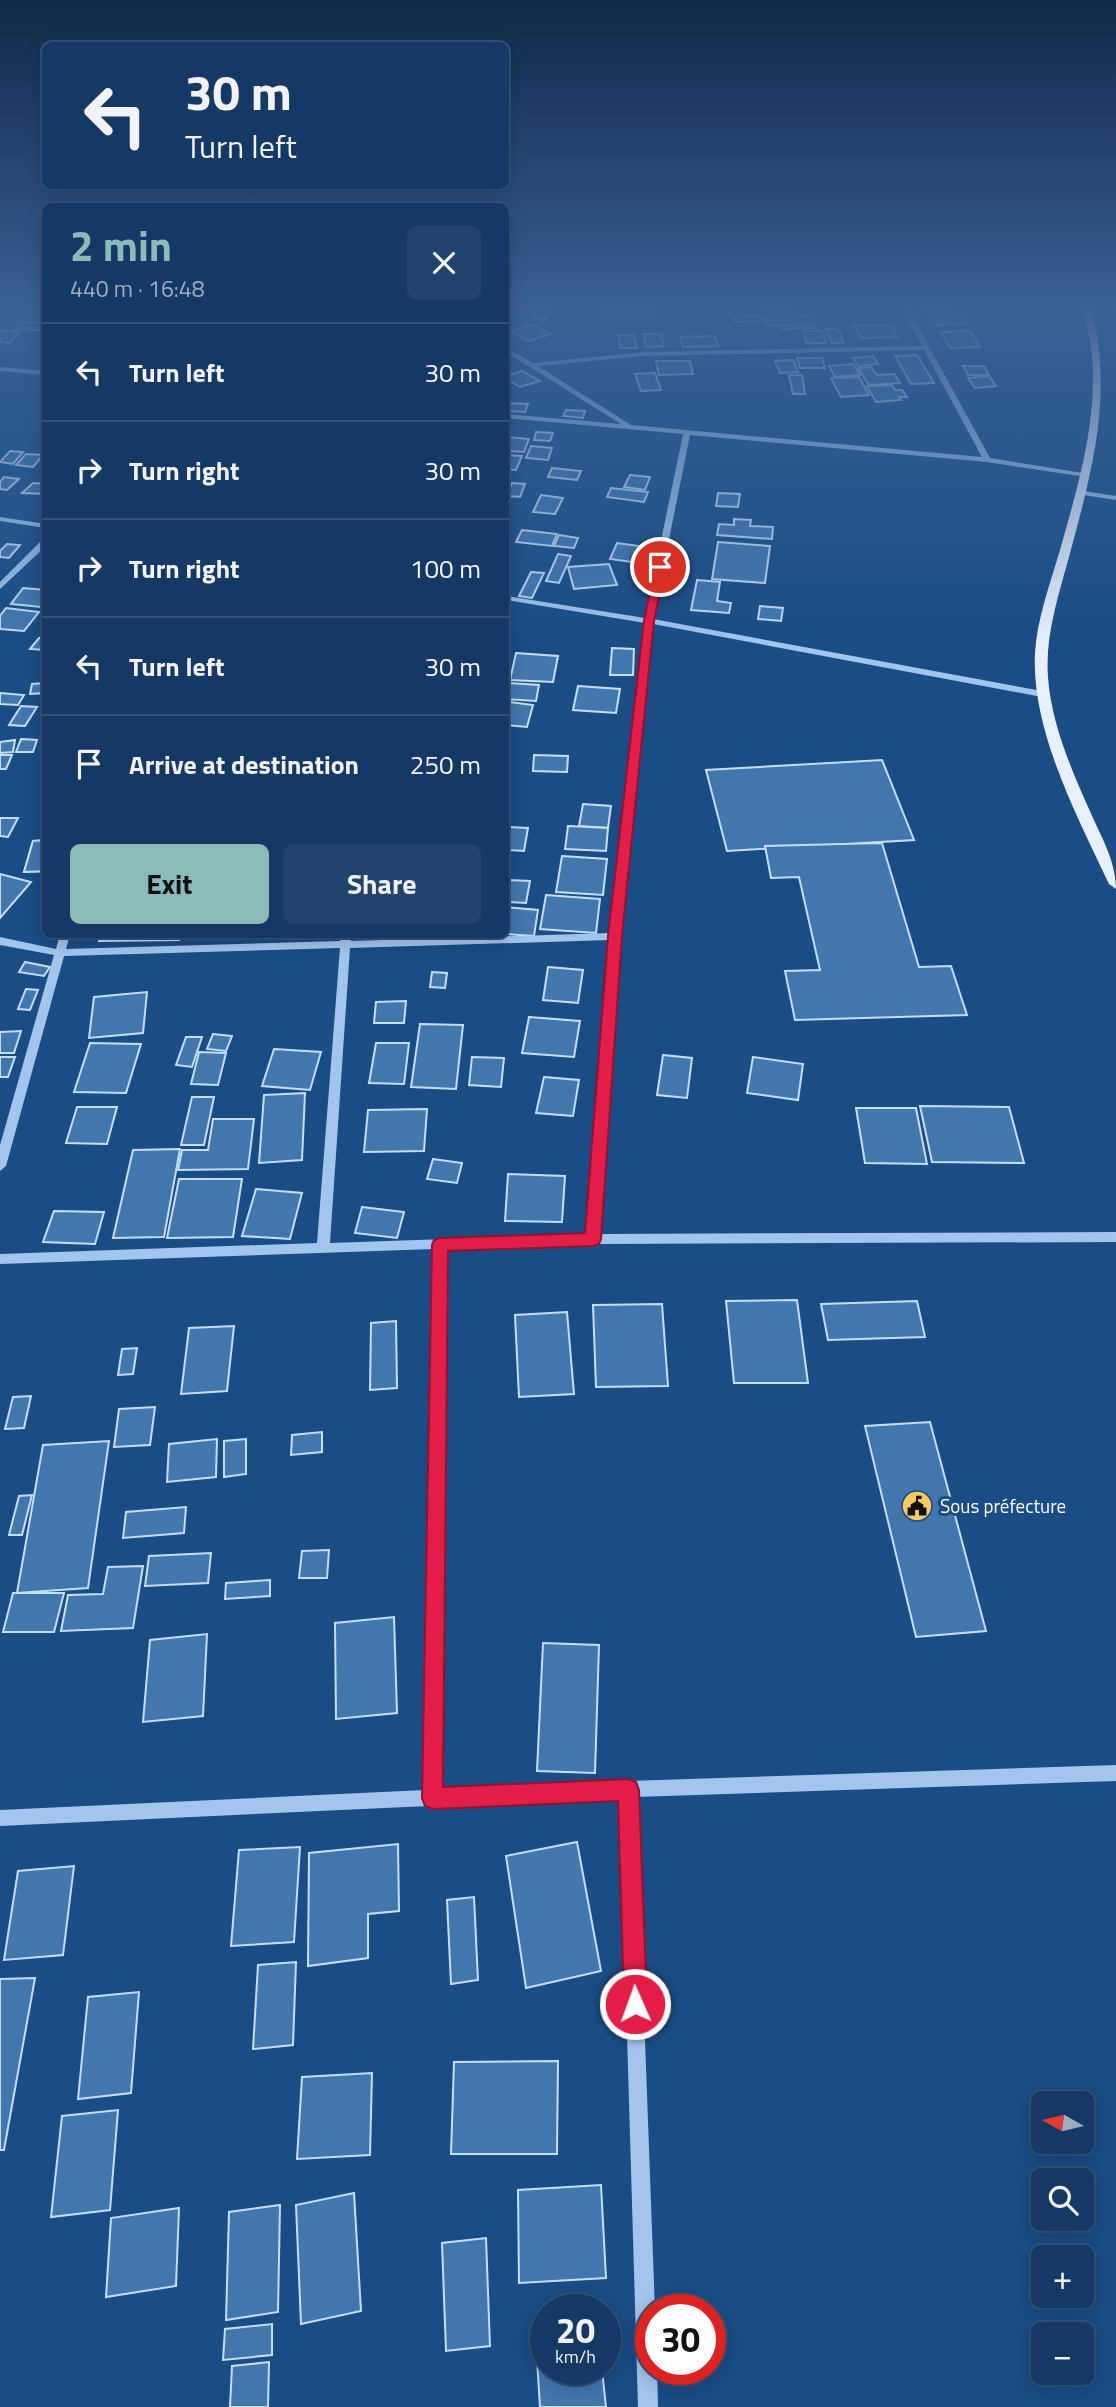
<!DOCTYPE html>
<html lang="en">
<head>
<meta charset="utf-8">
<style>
	:root { --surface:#143964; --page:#21446d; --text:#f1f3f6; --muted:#9dacbf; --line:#335378; --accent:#8bbbb9 }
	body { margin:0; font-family:"Titillium Web",sans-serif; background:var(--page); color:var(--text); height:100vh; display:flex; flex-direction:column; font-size:26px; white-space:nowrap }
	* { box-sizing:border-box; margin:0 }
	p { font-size:23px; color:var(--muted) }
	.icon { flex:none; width:38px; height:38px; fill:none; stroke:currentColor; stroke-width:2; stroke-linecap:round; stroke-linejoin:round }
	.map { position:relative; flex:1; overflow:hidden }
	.details { position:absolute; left:42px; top:203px; width:467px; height:735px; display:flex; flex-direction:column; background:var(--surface); border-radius:10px; box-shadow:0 4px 18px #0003,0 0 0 2px var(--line) }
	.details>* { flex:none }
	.banner { position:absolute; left:42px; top:42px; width:467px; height:147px; border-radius:10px; box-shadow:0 4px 18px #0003,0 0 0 2px var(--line); background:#143964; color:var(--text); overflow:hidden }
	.needle { width:46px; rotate:278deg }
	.fabs { position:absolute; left:1031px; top:2091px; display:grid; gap:14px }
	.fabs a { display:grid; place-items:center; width:63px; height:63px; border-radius:10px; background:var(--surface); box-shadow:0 4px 18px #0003,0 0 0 2px var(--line); font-size:35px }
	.speed { position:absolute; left:530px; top:2294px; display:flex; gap:14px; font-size:35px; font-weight:700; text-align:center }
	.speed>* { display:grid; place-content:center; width:91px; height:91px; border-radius:50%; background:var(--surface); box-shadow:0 4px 18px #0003,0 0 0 2px var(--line); line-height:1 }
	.speed small { font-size:18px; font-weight:400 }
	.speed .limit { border:10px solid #d22; background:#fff; color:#111 }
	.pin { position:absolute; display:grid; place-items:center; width:60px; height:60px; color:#fff; margin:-30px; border:4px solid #fff; border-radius:50%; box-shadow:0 2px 7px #0007 }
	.me { position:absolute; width:77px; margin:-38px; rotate:358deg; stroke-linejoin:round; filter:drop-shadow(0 0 5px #0008) }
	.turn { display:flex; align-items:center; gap:24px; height:147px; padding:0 28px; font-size:32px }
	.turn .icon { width:91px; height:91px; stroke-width:2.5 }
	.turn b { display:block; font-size:49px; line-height:60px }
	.round { display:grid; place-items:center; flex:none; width:74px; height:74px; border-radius:10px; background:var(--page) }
	.summary { display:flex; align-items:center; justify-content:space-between; height:119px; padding:0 28px }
	h1 { font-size:42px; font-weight:700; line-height:52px; color:var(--accent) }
	.action { display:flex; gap:14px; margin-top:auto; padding:14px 28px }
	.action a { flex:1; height:80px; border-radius:10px; background:var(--accent); color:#111; font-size:28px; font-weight:700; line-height:80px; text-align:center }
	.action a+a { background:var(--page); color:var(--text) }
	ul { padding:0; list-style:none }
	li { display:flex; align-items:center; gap:21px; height:98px; padding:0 28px; border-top:2px solid var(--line) }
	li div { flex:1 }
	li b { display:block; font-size:26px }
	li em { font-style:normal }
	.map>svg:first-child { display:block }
	.building { fill:#4476ae; stroke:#c6def8; stroke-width:2 }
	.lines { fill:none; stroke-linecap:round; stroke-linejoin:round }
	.minor { fill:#a2c5eb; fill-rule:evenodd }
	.major { fill:#e6f0ff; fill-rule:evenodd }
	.route { fill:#e11d48; stroke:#92132f; stroke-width:2 }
	.labels { text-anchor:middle; stroke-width:6; stroke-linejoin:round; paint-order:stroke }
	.poi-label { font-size:19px; fill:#fff; stroke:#1b4c85; text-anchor:start }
</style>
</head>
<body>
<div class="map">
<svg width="1116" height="2407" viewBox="0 0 1116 2407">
	<rect width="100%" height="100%" fill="#1b4c85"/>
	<!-- building -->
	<g class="building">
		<polygon points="533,306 546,306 547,319 534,319"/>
		<polygon points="602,306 624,306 628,315 606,316"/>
		<polygon points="630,306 650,306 656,315 636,317"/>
		<polygon points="761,306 789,306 791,311 764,311"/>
		<polygon points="927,310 951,310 957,317 964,317 969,323 937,325"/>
		<polygon points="760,315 762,321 736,322 733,316"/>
		<polygon points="809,315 814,324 768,326 763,317"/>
		<polygon points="20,322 46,323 46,324 40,330 13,329"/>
		<polygon points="532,324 550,334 528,341 510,331"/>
		<polygon points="816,325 817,328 782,329 780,326"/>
		<polygon points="855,325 892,325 897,337 860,338"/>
		<polygon points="825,329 838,329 844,343 832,343"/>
		<polygon points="0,330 20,332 9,343 0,342"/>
		<polygon points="803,331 822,331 826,343 806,343"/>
		<polygon points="970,331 980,347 950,348 941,332"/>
		<polygon points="643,334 661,334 664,346 646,347"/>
		<polygon points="618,335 634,335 637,348 620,348"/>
		<polygon points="715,336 718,346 683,347 680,337"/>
		<polygon points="917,355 934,383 911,384 895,356"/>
		<polygon points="873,356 878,364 858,366 853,358"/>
		<polygon points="797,358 822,358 825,368 800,368"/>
		<polygon points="793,360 798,372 780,373 775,361"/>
		<polygon points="656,361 690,361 693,374 659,375"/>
		<polygon points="853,364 860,375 835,377 829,366"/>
		<polygon points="963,366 984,366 989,375 968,375"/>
		<polygon points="871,367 877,375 894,374 900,383 869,385 858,368"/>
		<polygon points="522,371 540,381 520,387 506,379 506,376"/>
		<polygon points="655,373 661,390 641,391 635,374"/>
		<polygon points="789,375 802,375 805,394 793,394"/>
		<polygon points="989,376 996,386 975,388 968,378"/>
		<polygon points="859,377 869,395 841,397 831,378"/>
		<polygon points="892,385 895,390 902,390 907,397 899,397 901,400 876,402 867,386"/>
		<polygon points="506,403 528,404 525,412 506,411"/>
		<polygon points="566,410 585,411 583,418 563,416"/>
		<polygon points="536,432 553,433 550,441 534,440"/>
		<polygon points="508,437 529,439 524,452 506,451"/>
		<polygon points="531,446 552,448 548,460 526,458"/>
		<polygon points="10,451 23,452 13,464 0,462"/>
		<polygon points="26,454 43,455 33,467 16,465"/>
		<polygon points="506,455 522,456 516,470 506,469"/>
		<polygon points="552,468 581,471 577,480 548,477"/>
		<polygon points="630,475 650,477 645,490 624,487"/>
		<polygon points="4,477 19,479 7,490 0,489 0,482"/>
		<polygon points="33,483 46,484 46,494 22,493"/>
		<polygon points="512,483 525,484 520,497 507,496"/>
		<polygon points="611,488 648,492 644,502 607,497"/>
		<polygon points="718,493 740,494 738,507 716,506"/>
		<polygon points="541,495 563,498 555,514 533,512"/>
		<polygon points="734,519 751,520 750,526 773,527 772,539 717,535 719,524 734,525"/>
		<polygon points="522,530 557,534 552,546 516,542"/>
		<polygon points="559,535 578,538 574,548 554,546"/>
		<polygon points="718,542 770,546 765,583 712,579"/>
		<polygon points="617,543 639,546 632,562 610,559"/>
		<polygon points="7,544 20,545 9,558 0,557 0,551"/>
		<polygon points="558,554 571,556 559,583 546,581"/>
		<polygon points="609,564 617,585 574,589 568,567"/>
		<polygon points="531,572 544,573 532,598 519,596"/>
		<polygon points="697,580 720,582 717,601 731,603 729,613 691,610"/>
		<polygon points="23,588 46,590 46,601 41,607 11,604"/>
		<polygon points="760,606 783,608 781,621 758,619"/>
		<polygon points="6,608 39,612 24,631 0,629 0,616"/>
		<polygon points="39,638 46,638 45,650 30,649"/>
		<polygon points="612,648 634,649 633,675 610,675"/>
		<polygon points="516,653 558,656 553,682 510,680"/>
		<polygon points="46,683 46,693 30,694 32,684"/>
		<polygon points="509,683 539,685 536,701 506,699"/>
		<polygon points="578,686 620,689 616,713 573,710"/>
		<polygon points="0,693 24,695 18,705 0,704"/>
		<polygon points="510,702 533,705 527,727 506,725"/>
		<polygon points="21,706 37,707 25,726 9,725"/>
		<polygon points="21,739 37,740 33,752 16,752"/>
		<polygon points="15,740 13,752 0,753 0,742"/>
		<polygon points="0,755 12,755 6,769 0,769"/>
		<polygon points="534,755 568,756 567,772 533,771"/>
		<polygon points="882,760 914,840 727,851 706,770"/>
		<polygon points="583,804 611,806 608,828 579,826"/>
		<polygon points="0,818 18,818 8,837 0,836"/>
		<polygon points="568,826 608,828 606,851 565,849"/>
		<polygon points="506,827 528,828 524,851 506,850"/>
		<polygon points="46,840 46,871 24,872 33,841"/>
		<polygon points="46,840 46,871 24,872 33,841"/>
		<polygon points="882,843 919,967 951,966 967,1015 795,1020 785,971 820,970 799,877 771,878 765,846"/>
		<polygon points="562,856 607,859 603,895 556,892"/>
		<polygon points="0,874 31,882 0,918"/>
		<polygon points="506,880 530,881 526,903 506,902"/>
		<polygon points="546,895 600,899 596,933 540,929"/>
		<polygon points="506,907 538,910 534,936 506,934"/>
		<polygon points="101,934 181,934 179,940 99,941"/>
		<polygon points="25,962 50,967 44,976 19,972"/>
		<polygon points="548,967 583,970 578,1003 543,1000"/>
		<polygon points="432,972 447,973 445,988 430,987"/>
		<polygon points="26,989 38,990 30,1010 18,1009"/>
		<polygon points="147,992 143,1033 89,1038 94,997"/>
		<polygon points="406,1001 404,1023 374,1023 376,1002"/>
		<polygon points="529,1017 580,1021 574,1057 522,1053"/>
		<polygon points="420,1024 463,1025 456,1089 411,1087"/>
		<polygon points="21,1031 14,1053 0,1053 0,1032"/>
		<polygon points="213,1034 232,1036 226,1051 207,1049"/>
		<polygon points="186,1037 202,1037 192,1067 176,1065"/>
		<polygon points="90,1043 141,1044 126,1093 74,1092"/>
		<polygon points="376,1043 409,1043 404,1084 369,1083"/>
		<polygon points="274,1049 321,1052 310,1090 262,1086"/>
		<polygon points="199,1052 226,1053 218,1085 191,1084"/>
		<polygon points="663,1055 692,1058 687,1098 657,1095"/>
		<polygon points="0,1057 15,1057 8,1077 0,1077"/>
		<polygon points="472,1057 504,1058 501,1087 469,1085"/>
		<polygon points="753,1057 803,1064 798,1100 747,1093"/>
		<polygon points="544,1077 579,1080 573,1116 536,1113"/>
		<polygon points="305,1093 302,1160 259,1163 264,1095"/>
		<polygon points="192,1097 214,1097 204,1145 181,1145"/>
		<polygon points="920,1106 1009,1107 1024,1163 932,1162"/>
		<polygon points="77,1107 117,1107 107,1144 66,1143"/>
		<polygon points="856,1108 916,1108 927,1164 865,1163"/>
		<polygon points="427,1109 424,1151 364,1152 368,1110"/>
		<polygon points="213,1119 254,1119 248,1169 178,1170 182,1150 208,1150"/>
		<polygon points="180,1149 164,1237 113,1238 133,1150"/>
		<polygon points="433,1159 462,1163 457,1183 427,1179"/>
		<polygon points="508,1174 565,1176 562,1222 505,1221"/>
		<polygon points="179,1179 242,1179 233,1237 167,1238"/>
		<polygon points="256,1189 302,1193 290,1239 242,1236"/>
		<polygon points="362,1207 404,1212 397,1238 355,1233"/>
		<polygon points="54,1211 104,1212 95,1244 43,1242"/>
		<polygon points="797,1300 808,1383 734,1383 726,1301"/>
		<polygon points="917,1301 925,1337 828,1340 821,1304"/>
		<polygon points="662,1304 668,1386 596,1387 593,1305"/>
		<polygon points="567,1312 574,1394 519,1397 515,1315"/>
		<polygon points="396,1321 397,1388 370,1390 371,1323"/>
		<polygon points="234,1326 227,1391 181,1394 189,1328"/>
		<polygon points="137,1348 133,1374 118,1375 122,1349"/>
		<polygon points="31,1396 24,1428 5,1429 13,1397"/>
		<polygon points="155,1407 150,1445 114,1447 119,1409"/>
		<polygon points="930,1422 986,1631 916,1637 865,1426"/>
		<polygon points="322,1432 322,1452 291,1455 292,1435"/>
		<polygon points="217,1439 216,1477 167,1482 169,1444"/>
		<polygon points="246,1439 246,1474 224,1477 224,1441"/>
		<polygon points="109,1441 88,1588 17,1593 43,1445"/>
		<polygon points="32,1495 22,1535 9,1535 19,1496"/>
		<polygon points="186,1507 184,1533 123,1538 126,1512"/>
		<polygon points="329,1550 327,1578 299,1578 302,1551"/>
		<polygon points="211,1553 208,1583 145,1586 149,1556"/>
		<polygon points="143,1566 133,1628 61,1631 68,1595 103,1594 108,1567"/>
		<polygon points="270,1580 270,1596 225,1599 226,1583"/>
		<polygon points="13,1593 64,1593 54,1632 3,1632"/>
		<polygon points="394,1617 397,1713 336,1719 335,1623"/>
		<polygon points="207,1634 203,1716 143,1722 150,1640"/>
		<polygon points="543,1643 599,1645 595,1773 537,1771"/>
		<polygon points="577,1842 601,1971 526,1988 506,1856"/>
		<polygon points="398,1844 399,1911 368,1914 368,1958 308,1966 309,1853"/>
		<polygon points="300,1847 294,1942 231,1946 239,1850"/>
		<polygon points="74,1866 63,1955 4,1960 18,1871"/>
		<polygon points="474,1897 478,1980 451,1984 447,1900"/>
		<polygon points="296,1962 293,2045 253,2049 258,1965"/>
		<polygon points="35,1978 4,2150 0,2150 0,1979"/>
		<polygon points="139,1992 131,2093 78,2099 88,1997"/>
		<polygon points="558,2061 557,2154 451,2154 454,2062"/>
		<polygon points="372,2073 370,2155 297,2159 302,2077"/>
		<polygon points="118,2110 110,2210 51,2217 62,2116"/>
		<polygon points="601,2185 606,2278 519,2283 518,2190"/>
		<polygon points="354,2193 361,2311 301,2324 296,2205"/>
		<polygon points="280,2205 278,2312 226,2320 229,2212"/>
		<polygon points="179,2208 176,2286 106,2297 111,2218"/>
		<polygon points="486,2238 490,2346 446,2351 442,2243"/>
		<polygon points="272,2324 272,2355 223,2360 225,2329"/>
		<polygon points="546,2327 546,2370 602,2370 606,2407 540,2407 535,2328"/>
		<polygon points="269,2362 268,2407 230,2407 232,2366"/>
	</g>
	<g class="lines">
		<!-- minor -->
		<g class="minor">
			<path d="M901,306H907L990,458L1083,473H1086V477L987,462L690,435L653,619L1042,691L1046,694L1042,697L653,624L620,936L600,1234L1116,1232V1242L593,1244L446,1249L441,1789L628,1781L1116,1765V1781L636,1797L655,2310H651V2370H657L658,2407H638L620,1797L0,1826V1810L425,1790L434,1249L0,1264V1254L317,1243L340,948L64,956L6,1166L0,1171V1145L54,955L0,945V937L56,949L60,934H70L66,949L340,941L341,934H351V941L610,933L645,623L506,600V596L645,618L683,434L506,418V414L621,424L506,352V347L533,363L644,352L922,346ZM924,350L982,457L631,425L538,366L644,356ZM610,940L587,1234L330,1243L350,948Z"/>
			<polygon points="0,367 46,371 46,375 0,371"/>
			<polygon points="1077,490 1116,496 1116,500 1077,494"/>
			<polygon points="0,517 46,524 46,528 0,521"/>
			<polygon points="43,539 46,539 46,546 0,589 0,582"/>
		</g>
		<!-- major -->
		<path class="major" d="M1083,306H1091C1114,395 1092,471 1069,557C1058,597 1045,636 1048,677C1051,722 1071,769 1089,809C1100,835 1116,860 1116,889L1109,884C1077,816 1031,730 1035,653C1037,619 1050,584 1060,550C1076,493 1094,434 1093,374C1093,350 1087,328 1083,306Z"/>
	</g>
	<!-- sky -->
	<linearGradient id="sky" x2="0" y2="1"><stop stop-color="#0f2a49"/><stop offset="0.48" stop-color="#396194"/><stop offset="1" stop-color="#396194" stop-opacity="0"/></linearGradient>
	<rect width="1116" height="643" fill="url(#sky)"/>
	<!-- route -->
	<polygon class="route" points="660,564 665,567 654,621 622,936 601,1239 599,1244 593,1246 448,1251 443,1787 628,1779 636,1782 639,1790 647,2004 643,2012 635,2016 627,2012 624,2004 618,1801 433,1809 425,1806 422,1798 432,1245 434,1240 440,1238 585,1233 608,936 644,621 655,567"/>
	<!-- icons -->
	<defs>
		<g id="civic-disc" transform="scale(1.575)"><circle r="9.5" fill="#fccb5e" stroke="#1b4c85"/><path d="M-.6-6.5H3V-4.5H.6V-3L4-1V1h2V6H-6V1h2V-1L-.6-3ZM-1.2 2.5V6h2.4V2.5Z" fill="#111"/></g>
	</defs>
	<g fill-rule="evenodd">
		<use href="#civic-disc" x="917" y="1506"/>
	</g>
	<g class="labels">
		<!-- poi labels -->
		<g class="poi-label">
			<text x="940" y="1513">Sous préfecture</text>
		</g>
	</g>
</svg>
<div class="fabs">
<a><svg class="needle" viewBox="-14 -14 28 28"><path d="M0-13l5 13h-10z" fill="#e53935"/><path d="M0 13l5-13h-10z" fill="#9dacbf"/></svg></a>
<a><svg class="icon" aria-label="search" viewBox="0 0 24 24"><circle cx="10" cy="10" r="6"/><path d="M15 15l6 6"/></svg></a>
<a>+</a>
<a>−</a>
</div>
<div class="speed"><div>20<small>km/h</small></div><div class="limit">30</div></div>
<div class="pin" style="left:660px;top:567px;background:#d93025"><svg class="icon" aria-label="arrive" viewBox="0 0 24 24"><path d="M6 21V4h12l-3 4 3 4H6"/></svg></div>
<svg class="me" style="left:635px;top:2004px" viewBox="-20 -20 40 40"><circle r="17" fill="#e11d48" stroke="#fff" stroke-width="3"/><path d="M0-11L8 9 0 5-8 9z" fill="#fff"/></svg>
<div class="banner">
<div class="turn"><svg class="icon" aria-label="left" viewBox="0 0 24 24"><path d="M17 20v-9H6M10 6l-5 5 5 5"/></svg><div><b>30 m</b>Turn left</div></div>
</div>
<section class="details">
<div class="summary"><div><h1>2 min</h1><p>440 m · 16:48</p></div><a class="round"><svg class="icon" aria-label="close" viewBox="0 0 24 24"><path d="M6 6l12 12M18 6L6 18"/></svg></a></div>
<ul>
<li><svg class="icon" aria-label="left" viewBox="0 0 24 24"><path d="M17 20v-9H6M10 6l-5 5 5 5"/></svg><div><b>Turn left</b></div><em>30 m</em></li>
<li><svg class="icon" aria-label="right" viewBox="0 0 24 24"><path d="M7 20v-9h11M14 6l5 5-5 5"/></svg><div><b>Turn right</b></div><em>30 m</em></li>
<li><svg class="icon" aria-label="right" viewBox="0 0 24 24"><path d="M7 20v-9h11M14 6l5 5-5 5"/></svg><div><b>Turn right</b></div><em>100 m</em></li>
<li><svg class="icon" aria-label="left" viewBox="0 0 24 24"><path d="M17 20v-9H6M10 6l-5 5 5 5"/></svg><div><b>Turn left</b></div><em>30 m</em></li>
<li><svg class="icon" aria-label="arrive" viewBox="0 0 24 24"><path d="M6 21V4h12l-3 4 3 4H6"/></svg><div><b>Arrive at destination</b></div><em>250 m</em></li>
</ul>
<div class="action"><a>Exit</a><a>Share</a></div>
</section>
</div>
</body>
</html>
